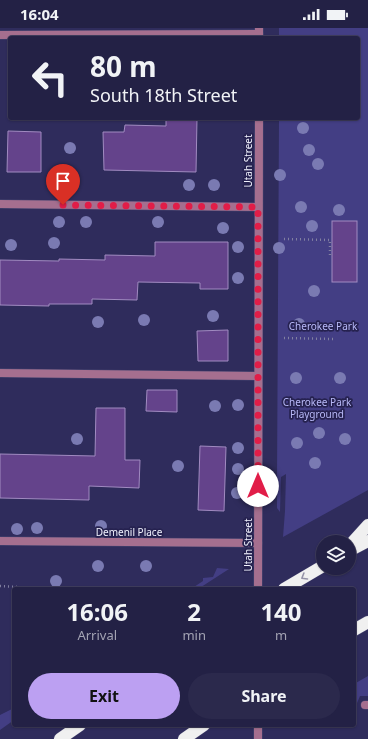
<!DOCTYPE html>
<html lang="en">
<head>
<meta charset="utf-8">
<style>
	:root { --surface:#232145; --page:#2b294c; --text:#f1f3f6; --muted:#a3a3b3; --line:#403e5e; --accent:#bca0f2 }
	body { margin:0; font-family:"Noto Sans",sans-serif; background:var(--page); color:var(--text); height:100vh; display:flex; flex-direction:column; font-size:15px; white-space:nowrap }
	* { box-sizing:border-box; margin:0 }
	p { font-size:13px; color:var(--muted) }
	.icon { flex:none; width:22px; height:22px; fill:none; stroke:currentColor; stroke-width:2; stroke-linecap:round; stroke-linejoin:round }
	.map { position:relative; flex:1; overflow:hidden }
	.side { position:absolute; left:12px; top:559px; width:344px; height:140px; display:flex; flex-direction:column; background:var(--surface); border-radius:4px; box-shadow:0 1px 3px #0004,0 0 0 1px var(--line) }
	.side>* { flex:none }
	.top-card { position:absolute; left:8px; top:8px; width:352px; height:84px; border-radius:4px; box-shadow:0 1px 3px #0004,0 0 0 1px var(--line); background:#232145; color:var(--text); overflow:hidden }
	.controls { position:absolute; left:316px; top:507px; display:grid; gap:8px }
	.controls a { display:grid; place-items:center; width:40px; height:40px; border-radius:50%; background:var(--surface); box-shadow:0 1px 3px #0004,0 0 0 1px var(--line); font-size:20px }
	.pin { position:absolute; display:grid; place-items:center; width:34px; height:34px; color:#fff; margin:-41px -17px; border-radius:50% 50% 50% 0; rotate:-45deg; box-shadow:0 0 4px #0007 }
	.pin .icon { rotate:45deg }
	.me { position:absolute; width:44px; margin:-22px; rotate:0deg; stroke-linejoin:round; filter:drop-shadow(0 0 3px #0008) }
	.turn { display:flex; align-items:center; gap:14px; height:84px; padding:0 16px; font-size:18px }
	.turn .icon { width:52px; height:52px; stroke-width:2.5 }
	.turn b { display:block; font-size:28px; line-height:34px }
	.eta { display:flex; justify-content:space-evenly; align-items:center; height:68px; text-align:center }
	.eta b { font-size:24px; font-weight:700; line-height:28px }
	.cta { display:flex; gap:8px; margin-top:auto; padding:8px 16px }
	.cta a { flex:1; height:46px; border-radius:24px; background:var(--accent); color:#111; font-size:16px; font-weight:700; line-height:46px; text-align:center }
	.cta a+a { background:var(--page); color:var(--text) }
	.status { display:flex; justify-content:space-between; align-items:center; height:28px; padding:0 20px; background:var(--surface); direction:ltr }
	.status svg { height:11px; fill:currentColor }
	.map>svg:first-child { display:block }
	.green { fill:#433e84 }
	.building { fill:#64438b; stroke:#a18bc1 }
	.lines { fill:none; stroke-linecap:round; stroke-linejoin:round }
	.service-casing { stroke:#4a4873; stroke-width:9 }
	.minor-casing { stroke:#4a4873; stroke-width:9 }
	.motorway-casing { stroke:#4a4873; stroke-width:13 }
	.path { stroke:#8281a1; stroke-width:2.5; stroke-dasharray:1 3; stroke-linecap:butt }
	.service { stroke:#a56f8f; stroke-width:8 }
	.minor { stroke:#a56f8f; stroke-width:8 }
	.motorway { stroke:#f0f0f0; stroke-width:12 }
	.tree { fill:#7a7ab2 }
	.oneway { stroke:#9593a8 }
	.route { stroke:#e11d48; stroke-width:7; stroke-dasharray:0 12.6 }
	.labels { text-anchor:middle; stroke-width:3.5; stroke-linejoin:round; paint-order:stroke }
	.street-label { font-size:10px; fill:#f1f2fe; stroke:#262250 }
	.park-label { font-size:10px; fill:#b8b9f8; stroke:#262250 }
</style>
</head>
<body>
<div class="status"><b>16:04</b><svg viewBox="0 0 49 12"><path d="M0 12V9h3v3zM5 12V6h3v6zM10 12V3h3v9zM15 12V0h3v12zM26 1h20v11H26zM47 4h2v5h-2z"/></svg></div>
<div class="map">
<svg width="368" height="711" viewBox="0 0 368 711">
	<rect width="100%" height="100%" fill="#2f2c5c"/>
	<!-- green -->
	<g class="green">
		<polygon points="279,0 368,0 368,462 283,509 285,483 286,446 281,449 280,484 277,480 277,452 279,90 358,90 358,10 279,10"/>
		<polygon points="217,540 229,541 198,561 191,561 203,553 203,550 213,549"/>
		<polygon points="368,648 368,668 360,668 354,682 354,656"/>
		<polygon points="14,680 14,692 0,702 0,687"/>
	</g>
	<!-- building -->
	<g class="building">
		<polygon points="166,90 197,90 196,144 104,142 103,104 124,104 125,97 166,98"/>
		<polygon points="8,103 41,104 41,144 7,144"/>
		<rect x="332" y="193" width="25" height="61"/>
		<polygon points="155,214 228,214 228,261 200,261 200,255 138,254 137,272 92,271 92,276 49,276 49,278 0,277 0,232 59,233 59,231 105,232 105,227 155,228"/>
		<polygon points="228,302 228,333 198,333 197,303"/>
		<polygon points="147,362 177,362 177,384 146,383"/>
		<polygon points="96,380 125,380 125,432 140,432 139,460 89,458 89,472 0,470 0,426 95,428"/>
		<polygon points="200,418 226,419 224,483 198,482"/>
	</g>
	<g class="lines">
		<!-- service casing -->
		<g class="service-casing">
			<g id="service">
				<polyline points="0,7 259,6"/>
				<polyline points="0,345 258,348"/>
				<polyline points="365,677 368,677"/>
			</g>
		</g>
		<!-- minor casing -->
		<g class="minor-casing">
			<g id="minor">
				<polyline points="259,10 259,0"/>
				<polyline points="0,176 258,179"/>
				<polyline points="0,513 258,515"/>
				<polyline points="258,561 259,90"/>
				<polyline points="258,697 258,711"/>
			</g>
		</g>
		<!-- motorway casing -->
		<g class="motorway-casing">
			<g id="motorway">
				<polyline points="349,518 368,497"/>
				<polyline points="349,523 368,513"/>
				<polyline points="284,561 323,538"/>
				<polyline points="354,602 368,594"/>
				<polyline points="60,711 80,697"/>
				<polyline points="184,711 204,697"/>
			</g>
		</g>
		<!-- path -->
		<g class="path">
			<polyline points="284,211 330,212 330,229"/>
			<polyline points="284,310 334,311"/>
			<polyline points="0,558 19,559 20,561"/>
		</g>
		<!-- service -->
		<use href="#service" class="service"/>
		<!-- minor -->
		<use href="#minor" class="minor"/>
		<!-- motorway -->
		<use href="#motorway" class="motorway"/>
	</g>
	<!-- trees -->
	<g class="tree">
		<circle cx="303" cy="100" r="6"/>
		<circle cx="70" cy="120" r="6"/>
		<circle cx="309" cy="122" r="6"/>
		<circle cx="318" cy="136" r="6"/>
		<circle cx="280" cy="147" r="6"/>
		<circle cx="189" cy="157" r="6"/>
		<circle cx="214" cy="157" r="6"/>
		<circle cx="301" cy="179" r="6"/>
		<circle cx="339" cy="182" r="6"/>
		<circle cx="59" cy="194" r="6"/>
		<circle cx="86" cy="194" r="6"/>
		<circle cx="158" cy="194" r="6"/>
		<circle cx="312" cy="198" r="6"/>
		<circle cx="223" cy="200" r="6"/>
		<circle cx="54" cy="215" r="6"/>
		<circle cx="11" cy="217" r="6"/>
		<circle cx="238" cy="219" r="6"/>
		<circle cx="279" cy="220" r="6"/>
		<circle cx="238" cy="250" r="6"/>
		<circle cx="314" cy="263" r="6"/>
		<circle cx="213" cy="288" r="6"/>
		<circle cx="144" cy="292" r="6"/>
		<circle cx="98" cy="294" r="6"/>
		<circle cx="299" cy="296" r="6"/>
		<circle cx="296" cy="350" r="6"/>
		<circle cx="340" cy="350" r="6"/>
		<circle cx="238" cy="377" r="6"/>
		<circle cx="215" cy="378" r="6"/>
		<circle cx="319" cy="405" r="6"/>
		<circle cx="77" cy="411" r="6"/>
		<circle cx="345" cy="411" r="6"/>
		<circle cx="297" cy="415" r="6"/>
		<circle cx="238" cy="420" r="6"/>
		<circle cx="315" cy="435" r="6"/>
		<circle cx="178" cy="438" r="6"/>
		<circle cx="238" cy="441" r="6"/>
		<circle cx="237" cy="465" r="6"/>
		<circle cx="101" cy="498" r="6"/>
		<circle cx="37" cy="500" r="6"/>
		<circle cx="17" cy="501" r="6"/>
		<circle cx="98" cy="538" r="6"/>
		<circle cx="146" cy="538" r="6"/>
		<circle cx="56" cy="553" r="6"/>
	</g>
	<!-- one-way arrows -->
	<defs><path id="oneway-chevron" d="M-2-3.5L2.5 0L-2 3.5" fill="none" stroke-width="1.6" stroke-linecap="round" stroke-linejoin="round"/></defs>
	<use class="oneway" href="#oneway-chevron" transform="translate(304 549) rotate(149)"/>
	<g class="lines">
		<!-- route -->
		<polyline class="route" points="63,177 258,179 258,458"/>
	</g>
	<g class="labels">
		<!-- street labels -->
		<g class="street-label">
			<text transform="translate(248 133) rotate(-90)" y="4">Utah Street</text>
			<text x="129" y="508">Demenil Place</text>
			<text transform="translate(248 517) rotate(-90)" y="4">Utah Street</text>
		</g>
		<!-- park labels -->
		<g class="park-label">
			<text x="323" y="302">Cherokee Park</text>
			<text x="317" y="378">Cherokee Park<tspan x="317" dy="12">Playground</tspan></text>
		</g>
	</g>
</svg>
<div class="controls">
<a><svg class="icon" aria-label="layers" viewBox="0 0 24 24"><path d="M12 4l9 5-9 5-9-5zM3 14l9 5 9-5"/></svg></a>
</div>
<div class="pin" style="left:63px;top:177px;background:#d93025"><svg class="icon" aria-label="arrive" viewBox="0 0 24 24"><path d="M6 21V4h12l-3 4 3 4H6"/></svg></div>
<svg class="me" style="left:258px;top:458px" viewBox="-20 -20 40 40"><circle r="19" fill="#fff"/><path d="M0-13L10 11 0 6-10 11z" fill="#e11d48"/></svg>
<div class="top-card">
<div class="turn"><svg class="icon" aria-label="left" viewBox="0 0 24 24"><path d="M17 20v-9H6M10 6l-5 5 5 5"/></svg><div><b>80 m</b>South 18th Street</div></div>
</div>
<section class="side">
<div class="eta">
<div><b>16:06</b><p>Arrival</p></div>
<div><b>2</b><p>min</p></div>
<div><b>140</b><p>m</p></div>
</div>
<div class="cta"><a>Exit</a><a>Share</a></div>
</section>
</div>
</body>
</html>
